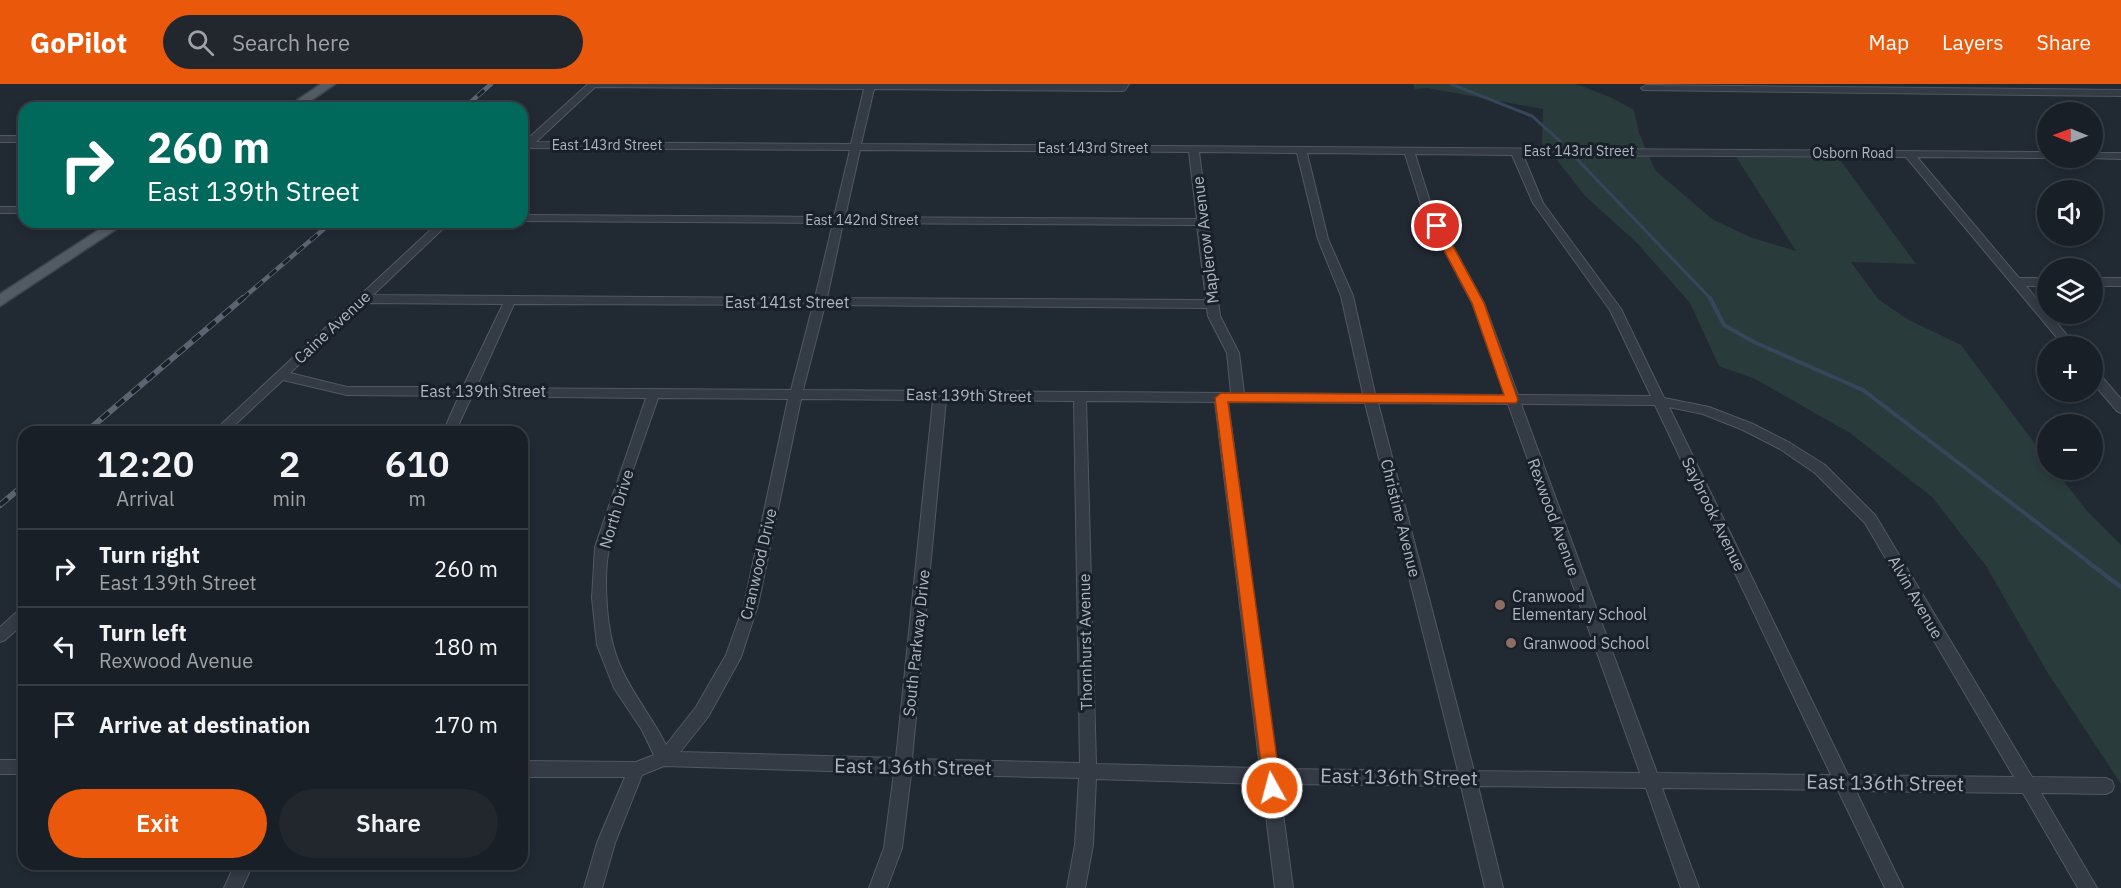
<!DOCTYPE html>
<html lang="en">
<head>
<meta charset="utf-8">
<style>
	:root { --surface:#191f26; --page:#22272e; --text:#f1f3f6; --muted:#9fa2a7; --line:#373d43; --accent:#ea580c }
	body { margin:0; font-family:"IBM Plex Sans",sans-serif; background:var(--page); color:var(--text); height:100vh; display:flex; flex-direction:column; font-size:22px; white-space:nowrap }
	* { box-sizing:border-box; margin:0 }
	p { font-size:20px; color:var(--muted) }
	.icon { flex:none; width:33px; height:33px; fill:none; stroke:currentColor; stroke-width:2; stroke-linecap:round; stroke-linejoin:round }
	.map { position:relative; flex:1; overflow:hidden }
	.drawer { position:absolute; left:18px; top:342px; width:510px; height:444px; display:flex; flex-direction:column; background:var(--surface); border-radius:18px; box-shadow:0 3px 9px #0003,0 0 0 2px var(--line) }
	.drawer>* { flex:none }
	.guide { position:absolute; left:18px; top:18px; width:510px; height:126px; border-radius:18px; box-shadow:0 3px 9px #0003,0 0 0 2px var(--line); background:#00695c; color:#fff; overflow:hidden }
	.needle { width:39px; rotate:271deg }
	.fabs { position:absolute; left:2037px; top:18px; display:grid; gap:12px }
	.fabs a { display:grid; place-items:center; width:66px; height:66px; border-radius:50%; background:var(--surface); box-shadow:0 3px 9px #0003,0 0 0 2px var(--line); font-size:30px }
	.pin { position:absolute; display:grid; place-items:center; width:51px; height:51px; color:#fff; margin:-26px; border:3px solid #fff; border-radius:50%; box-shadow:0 2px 6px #0007 }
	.me { position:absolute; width:66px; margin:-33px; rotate:353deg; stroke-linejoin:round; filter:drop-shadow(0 0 4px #0008) }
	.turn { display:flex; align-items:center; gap:21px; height:126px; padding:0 30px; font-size:27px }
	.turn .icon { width:78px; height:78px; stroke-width:2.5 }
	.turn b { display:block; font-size:42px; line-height:51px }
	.eta { display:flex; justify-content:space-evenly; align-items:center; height:102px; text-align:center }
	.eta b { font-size:36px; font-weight:600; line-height:42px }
	.primary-button { display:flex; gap:12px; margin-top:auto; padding:12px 30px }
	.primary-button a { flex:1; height:69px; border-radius:36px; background:var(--accent); color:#fff; font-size:24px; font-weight:600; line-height:69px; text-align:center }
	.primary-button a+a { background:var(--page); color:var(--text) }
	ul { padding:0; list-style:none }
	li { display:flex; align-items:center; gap:18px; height:78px; padding:0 30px; border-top:2px solid var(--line) }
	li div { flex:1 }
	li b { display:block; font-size:22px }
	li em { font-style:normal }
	header { display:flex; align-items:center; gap:36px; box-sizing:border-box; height:84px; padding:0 30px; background:var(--accent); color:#fff }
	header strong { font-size:28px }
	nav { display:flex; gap:33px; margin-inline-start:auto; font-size:21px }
	.search { width:420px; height:54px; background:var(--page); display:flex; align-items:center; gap:15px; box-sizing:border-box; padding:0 21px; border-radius:33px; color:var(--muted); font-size:22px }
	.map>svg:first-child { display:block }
	.green { fill:#2a3b3b }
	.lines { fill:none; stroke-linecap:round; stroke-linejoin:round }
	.stream-far2 { stroke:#37465b; stroke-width:3 }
	.stream-far1 { stroke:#37465b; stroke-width:4 }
	.stream { stroke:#37465b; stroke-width:4.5 }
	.minor-casing { stroke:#515862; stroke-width:2 }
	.major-casing { stroke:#3d444e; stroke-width:3 }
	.minor { fill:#343b44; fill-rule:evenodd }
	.major { fill:#525a64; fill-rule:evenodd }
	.rail-far1-casing { stroke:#5b6470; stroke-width:4.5 }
	.rail-casing { stroke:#5b6470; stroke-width:6 }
	.rail-far1 { stroke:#192029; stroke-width:3; stroke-dasharray:9; stroke-linecap:butt }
	.rail { stroke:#192029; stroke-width:4; stroke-dasharray:10; stroke-linecap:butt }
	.route { fill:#ea580c; stroke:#983908; stroke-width:1.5 }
	.education-dot { fill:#8d6e63; stroke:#192029; stroke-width:2 }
	.labels { text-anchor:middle; stroke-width:6; stroke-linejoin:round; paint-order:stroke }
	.far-street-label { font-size:14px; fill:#aeb5c1; stroke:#192029 }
	.street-label { font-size:16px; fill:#aeb5c1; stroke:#192029 }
	.poi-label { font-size:16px; fill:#aeb5c1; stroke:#192029; text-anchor:start }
	.near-street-label { font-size:20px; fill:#aeb5c1; stroke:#192029 }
</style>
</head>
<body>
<header>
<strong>GoPilot</strong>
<div class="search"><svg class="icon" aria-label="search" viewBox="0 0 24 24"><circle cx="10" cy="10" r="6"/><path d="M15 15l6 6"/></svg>Search here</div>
<nav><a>Map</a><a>Layers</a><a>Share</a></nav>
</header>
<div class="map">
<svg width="2121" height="804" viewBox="0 0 2121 804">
	<rect width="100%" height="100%" fill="#212933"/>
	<!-- green -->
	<polygon class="green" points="1413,0 1576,0 1610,13 1634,26 1639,49 1655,86 1712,135 1750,153 1796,167 1733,68 1835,69 1916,180 1851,178 1878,215 1907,235 1961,261 2047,376 2048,386 2055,386 2087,427 2121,461 2121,700 2046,586 1986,482 1932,413 1850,349 1755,295 1719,282 1690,219 1637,159 1585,112 1556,75 1542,62 1543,25 1427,4 1415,5"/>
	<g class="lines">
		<!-- stream-far2 -->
		<g class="stream-far2">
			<polyline points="1451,0 1532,32 1561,58"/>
			<polyline points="1575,73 1711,215"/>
		</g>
		<!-- stream-far1 -->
		<polyline class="stream-far1" points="1710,214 1724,241 1754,258 1863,306 2090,479"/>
		<!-- stream -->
		<polyline class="stream" points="2088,478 2121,503"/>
		<!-- minor casing -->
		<g class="minor-casing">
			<g id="minor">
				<path d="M588,0H1129L1125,6L1122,7L874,5L861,60L2048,68V74H2050H2048L1917,73L2019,194H2048V202H2026L2076,262H2064L1906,73L1523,71L1543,119L1621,225L1664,314L1709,323L1753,340L1790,359L1825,381L1875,431L2032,693L2106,694L2112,697L2114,702L2112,707L2106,710L2041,709L2097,804H2078L2023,709L1856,707L1903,804H1885L1838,706L1662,704L1699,804H1681L1646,704L1478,702L1503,804H1485L1461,702L1279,700L1293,804H1275L1262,700L1096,695L1093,761L1085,804H1067L1075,761L1079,694L911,690L902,764L887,804H869L884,764L894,689L664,682L642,691L615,759L602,804H584L597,759L625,693H522V677L636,678L654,671L642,646L614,604L597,561L592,514L595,463L646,314L472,312L455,348H443L459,312L347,311L283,296L227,348H213L439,138H450L373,211L815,214L833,139L522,137V131L834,133L850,66L522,64V60ZM595,3L864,5L851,60L536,58ZM860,66L1189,68L1197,135L845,133ZM1199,68L1297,69L1318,155L1341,212L1363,310L1244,309L1239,269L1220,232ZM1307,69L1405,70L1422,124L1472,219L1505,311L1375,310L1353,212L1328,155ZM1415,70L1512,71L1533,119L1610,226L1651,312L1518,311L1484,219L1432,124ZM843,139L1197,141L1206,216L827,214ZM365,219L503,220L463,303H347L290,289ZM514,220L813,221L791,306L476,304ZM825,221L1207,224L1208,232L1227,269L1231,309L803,306ZM658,314L788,315L744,521L726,571L696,623L666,661C649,627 622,598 613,561C606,535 603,486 610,461C622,411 642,362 658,314ZM801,315L933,316L896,674L680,668L708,633L741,573L758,521ZM946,316L1074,317L1080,679L912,675ZM1086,317L1215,318L1260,684L1096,680ZM1228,318L1365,319L1458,687L1277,685ZM1378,319L1508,320L1640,689L1474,687ZM1521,320L1655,321L1831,691L1657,689ZM1669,323L1703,330L1743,346L1780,365L1815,389L1865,439L2014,693L1848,691Z"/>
				<polygon points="1646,1 2121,6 2121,12 1643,6 1641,4"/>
				<rect x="0" y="52" width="24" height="6"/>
				<polygon points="2092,69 2121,69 2121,75 2088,74 2092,74"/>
				<rect x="0" y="123" width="24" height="6"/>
				<rect x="2092" y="194" width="29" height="8"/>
				<polygon points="2092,285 2096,286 2121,315 2121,329 2117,327 2092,298"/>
				<polygon points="24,524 24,539 5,556 0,558 0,543 19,526"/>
				<rect x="0" y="676" width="24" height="14"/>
				<polygon points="235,780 253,780 242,804 224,804"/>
			</g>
		</g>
		<!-- major casing -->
		<g class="major-casing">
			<g id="major">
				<polygon points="321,0 335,0 300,24 286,24"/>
				<polygon points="111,138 127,138 0,222 0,210"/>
			</g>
		</g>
		<!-- minor -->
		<use href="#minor" class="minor"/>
		<!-- major -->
		<use href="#major" class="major"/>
		<!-- rail-far1 casing -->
		<g class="rail-far1-casing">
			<g id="rail-far1">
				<polyline points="464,24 491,0"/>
				<polyline points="242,215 332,138"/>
			</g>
		</g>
		<!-- rail casing -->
		<g class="rail-casing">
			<g id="rail">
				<polyline points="86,348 243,214"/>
				<polyline points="0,421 24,401"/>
			</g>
		</g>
		<!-- rail-far1 -->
		<use href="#rail-far1" class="rail-far1"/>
		<!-- rail -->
		<use href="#rail" class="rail"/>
	</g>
	<!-- route -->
	<polygon class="route" points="1437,139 1442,142 1484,219 1518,316 1516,319 1228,318 1281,704 1278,710 1272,712 1266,710 1264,704 1215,314 1221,309 1504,311 1472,219 1431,142"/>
	<!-- markers -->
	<g class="education-dot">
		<circle cx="1500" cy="521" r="6"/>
		<circle cx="1511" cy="559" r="6"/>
	</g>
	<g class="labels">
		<!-- far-street labels -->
		<g class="far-street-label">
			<text x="607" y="66">East 143rd Street</text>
			<text x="1093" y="69">East 143rd Street</text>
			<text x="1579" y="72">East 143rd Street</text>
			<text x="1853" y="74">Osborn Road</text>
			<text x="862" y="141">East 142nd Street</text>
		</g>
		<!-- street labels -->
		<g class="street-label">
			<text transform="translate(1205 156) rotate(-97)" y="6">Maplerow Avenue</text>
			<text x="787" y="224">East 141st Street</text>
			<text transform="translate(332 243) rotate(-43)" y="6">Caine Avenue</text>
			<text x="483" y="313">East 139th Street</text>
			<text transform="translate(969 311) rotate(1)" y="6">East 139th Street</text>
			<text transform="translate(616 425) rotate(-73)" y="6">North Drive</text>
			<text transform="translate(1714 430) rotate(64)" y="6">Saybrook Avenue</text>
			<text transform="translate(1554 433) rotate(70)" y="6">Rexwood Avenue</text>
			<text transform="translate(1401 434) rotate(76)" y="6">Christine Avenue</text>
			<text transform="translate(758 480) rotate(-77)" y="6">Cranwood Drive</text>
			<text transform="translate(1916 513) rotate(60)" y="6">Alvin Avenue</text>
			<text transform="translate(1085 558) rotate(-91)" y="6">Thornhurst Avenue</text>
			<text transform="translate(916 559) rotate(-84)" y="6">South Parkway Drive</text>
		</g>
		<!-- poi labels -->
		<g class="poi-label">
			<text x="1512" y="518">Cranwood<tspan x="1512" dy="18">Elementary School</tspan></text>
			<text x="1523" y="565">Granwood School</text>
		</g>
		<!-- near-street labels -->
		<g class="near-street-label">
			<text transform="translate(913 683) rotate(1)" y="7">East 136th Street</text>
			<text transform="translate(1399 693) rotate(1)" y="7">East 136th Street</text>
			<text transform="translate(1885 699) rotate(1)" y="7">East 136th Street</text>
		</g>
	</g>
</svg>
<div class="fabs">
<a><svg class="needle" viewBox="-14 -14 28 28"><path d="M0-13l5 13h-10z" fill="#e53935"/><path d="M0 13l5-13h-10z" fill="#9fa2a7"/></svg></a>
<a><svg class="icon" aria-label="sound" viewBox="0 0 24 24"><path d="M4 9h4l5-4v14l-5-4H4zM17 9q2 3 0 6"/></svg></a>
<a><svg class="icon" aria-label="layers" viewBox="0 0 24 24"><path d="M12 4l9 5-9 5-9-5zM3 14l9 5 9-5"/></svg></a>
<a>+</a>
<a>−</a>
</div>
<div class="pin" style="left:1437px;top:142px;background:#d93025"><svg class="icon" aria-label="arrive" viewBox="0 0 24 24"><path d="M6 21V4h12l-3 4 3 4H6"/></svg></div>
<svg class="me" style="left:1272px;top:704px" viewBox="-20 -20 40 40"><circle r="17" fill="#ea580c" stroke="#fff" stroke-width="3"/><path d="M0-11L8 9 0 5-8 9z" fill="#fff"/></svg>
<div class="guide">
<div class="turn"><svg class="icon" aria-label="right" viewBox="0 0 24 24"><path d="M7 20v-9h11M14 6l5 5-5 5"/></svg><div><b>260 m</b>East 139th Street</div></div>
</div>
<section class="drawer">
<div class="eta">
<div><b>12:20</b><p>Arrival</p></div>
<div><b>2</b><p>min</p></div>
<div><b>610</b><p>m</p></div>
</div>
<ul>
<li><svg class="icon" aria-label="right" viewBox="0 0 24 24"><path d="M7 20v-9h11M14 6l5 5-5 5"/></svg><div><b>Turn right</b><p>East 139th Street</p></div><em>260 m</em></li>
<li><svg class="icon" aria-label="left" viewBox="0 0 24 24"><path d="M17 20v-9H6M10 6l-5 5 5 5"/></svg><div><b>Turn left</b><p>Rexwood Avenue</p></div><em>180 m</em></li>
<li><svg class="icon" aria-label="arrive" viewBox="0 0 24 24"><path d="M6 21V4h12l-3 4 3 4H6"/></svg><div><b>Arrive at destination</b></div><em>170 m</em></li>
</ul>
<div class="primary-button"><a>Exit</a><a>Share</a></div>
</section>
</div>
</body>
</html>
